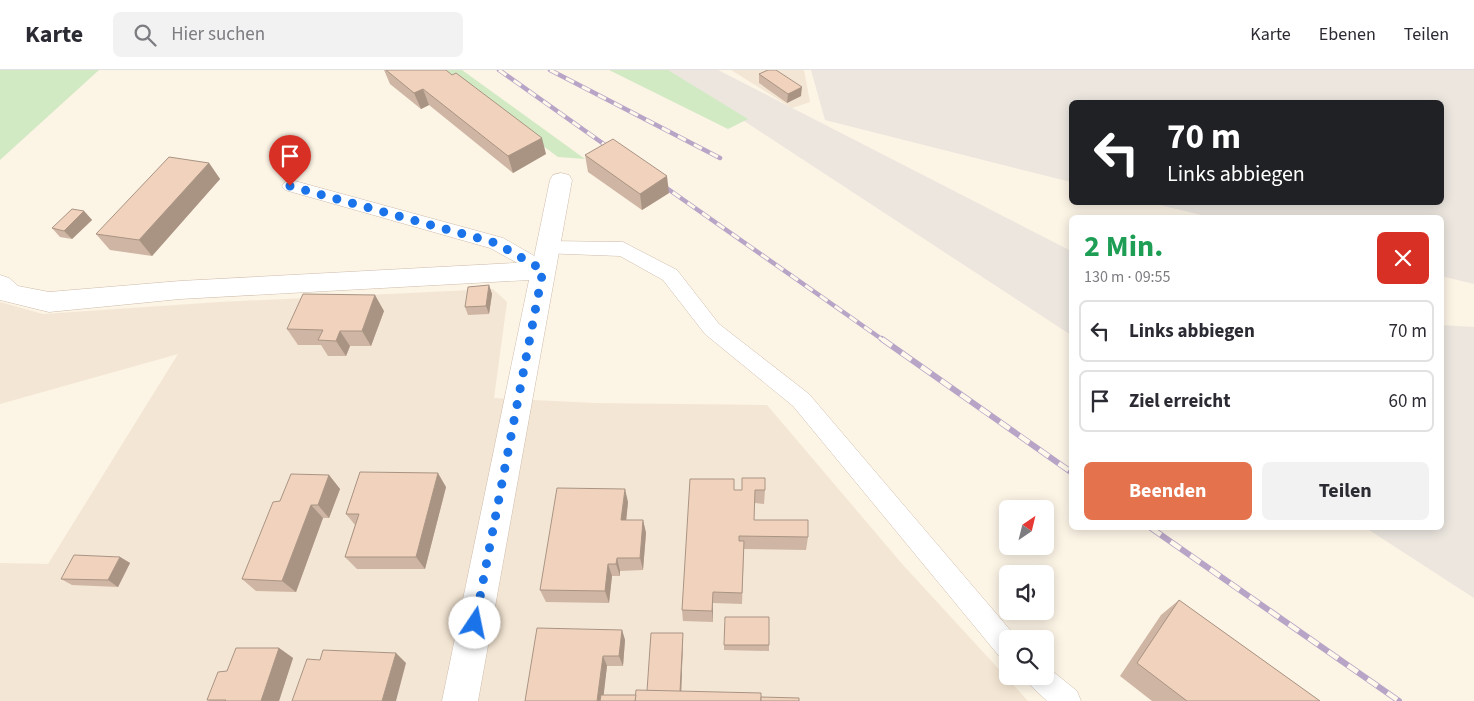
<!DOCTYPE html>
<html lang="de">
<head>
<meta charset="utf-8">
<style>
	:root { --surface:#fff; --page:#f2f2f3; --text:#2b2b33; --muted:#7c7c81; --line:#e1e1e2; --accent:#e4724c }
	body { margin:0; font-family:"Source Sans 3",sans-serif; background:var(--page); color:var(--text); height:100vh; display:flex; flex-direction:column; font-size:19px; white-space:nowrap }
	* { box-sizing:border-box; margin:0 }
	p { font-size:16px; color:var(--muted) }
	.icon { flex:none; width:28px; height:28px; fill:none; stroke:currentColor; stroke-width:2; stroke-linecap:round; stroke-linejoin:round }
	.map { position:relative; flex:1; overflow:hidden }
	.drawer { position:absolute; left:1069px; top:145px; width:375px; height:315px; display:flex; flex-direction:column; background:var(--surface); border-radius:8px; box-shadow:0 2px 12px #0003 }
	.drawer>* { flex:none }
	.hud { position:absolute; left:1069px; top:30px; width:375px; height:105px; border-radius:8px; box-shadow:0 2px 12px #0003; background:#202124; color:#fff; overflow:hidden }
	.needle { width:32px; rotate:35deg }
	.buttons { position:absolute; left:999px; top:430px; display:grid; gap:10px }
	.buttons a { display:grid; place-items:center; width:55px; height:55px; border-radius:8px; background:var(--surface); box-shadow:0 2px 12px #0003; font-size:25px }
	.pin { position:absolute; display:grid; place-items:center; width:42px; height:42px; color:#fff; margin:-51px -21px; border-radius:50% 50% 50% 0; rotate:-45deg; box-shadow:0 0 5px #0007 }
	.pin .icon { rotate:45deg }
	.me { position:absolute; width:55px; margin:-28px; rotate:11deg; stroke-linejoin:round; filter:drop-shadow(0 0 4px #0008) }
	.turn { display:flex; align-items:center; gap:18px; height:105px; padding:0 15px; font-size:22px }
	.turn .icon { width:65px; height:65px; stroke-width:2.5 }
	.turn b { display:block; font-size:35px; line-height:42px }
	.round { display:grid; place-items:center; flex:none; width:52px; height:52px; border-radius:8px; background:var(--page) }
	.summary { display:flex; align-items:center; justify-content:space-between; height:85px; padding:0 15px }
	h1 { font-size:30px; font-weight:700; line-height:38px; color:#1e9e55 }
	.primary-button { display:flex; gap:10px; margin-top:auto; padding:10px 15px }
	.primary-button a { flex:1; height:58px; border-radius:8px; background:var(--accent); color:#fff; font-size:20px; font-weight:700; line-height:58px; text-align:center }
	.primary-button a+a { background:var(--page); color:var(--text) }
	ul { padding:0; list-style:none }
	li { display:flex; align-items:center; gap:15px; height:62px; margin:0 10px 8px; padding:0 5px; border:2px solid var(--line); border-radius:8px }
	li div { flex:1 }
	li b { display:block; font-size:19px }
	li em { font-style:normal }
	header { display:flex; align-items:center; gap:30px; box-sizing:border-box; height:70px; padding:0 25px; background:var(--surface); border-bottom:1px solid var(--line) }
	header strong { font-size:24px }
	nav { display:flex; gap:28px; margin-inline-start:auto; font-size:18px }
	.search { width:350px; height:45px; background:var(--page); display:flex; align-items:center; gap:12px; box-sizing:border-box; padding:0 18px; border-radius:8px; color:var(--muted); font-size:19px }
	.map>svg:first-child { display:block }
	.residential { fill:#f4e6d4 }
	.industrial { fill:#ece6df }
	.green { fill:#d2eac4 }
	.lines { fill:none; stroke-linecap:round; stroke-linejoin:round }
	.lane-casing { stroke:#cebcac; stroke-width:1 }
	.street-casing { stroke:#cebcac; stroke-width:1 }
	.lane { fill:#fff; fill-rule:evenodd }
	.street { fill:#fff; fill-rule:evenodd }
	.rail-far1-casing { stroke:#b7a4c6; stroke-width:4.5 }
	.rail-casing { stroke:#b7a4c6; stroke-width:6 }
	.rail-far1 { stroke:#fff8eb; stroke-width:3; stroke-dasharray:9; stroke-linecap:butt }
	.rail { stroke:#fff8eb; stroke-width:4.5; stroke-dasharray:12; stroke-linecap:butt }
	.wall { fill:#cfb5a3 }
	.shaded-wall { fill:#a99484 }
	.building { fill:#f1d3bd; stroke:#a99484 }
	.route { stroke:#1a73e8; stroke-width:9; stroke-dasharray:0 16.2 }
</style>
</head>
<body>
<header>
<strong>Karte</strong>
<div class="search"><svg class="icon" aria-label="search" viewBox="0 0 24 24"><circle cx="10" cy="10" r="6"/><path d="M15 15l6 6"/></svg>Hier suchen</div>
<nav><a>Karte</a><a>Ebenen</a><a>Teilen</a></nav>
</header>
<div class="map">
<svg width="1474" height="631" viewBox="0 0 1474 631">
	<rect width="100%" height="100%" fill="#fcf4e5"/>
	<!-- residential -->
	<g class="residential">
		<polygon points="731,0 804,0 810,32 792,38"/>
		<polygon points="493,219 507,232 494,328 593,333 767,335 903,495 1028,631 0,631 0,493 48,494 178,284 0,334 0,232 43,244 220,232"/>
	</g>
	<!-- industrial -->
	<g class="industrial">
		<polygon points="666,0 718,0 1071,181 1071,265"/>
		<polygon points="811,0 1474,0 1474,214 1441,206 1441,148 1210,147 1151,133 1441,132 1441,32 1071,32 1071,112 825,50"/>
		<polygon points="1441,255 1474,257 1474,528 1366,458 1441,458"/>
	</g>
	<!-- green -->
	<g class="green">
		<polygon points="0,0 99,0 0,90"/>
		<polygon points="440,0 462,0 585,89 558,87"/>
		<polygon points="609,0 668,0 748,49 728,59"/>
	</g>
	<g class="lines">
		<!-- lane casing -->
		<g class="lane-casing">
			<g id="lane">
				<polygon points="291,110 503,168 550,195 553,200 550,205 543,207 490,178 285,120 282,116 285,112"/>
				<polygon points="548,171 623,172 677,200 719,254 809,324 1017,568 1008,569 1008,590 999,586 793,336 705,264 663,210 620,186 541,183 539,178 541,173"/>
				<polygon points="1045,595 1077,621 1081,631 1047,631 1030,615 1026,606 1045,606"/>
			</g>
		</g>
		<!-- street casing -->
		<g class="street-casing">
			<polygon id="street" points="561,103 569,105 572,110 478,631 442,631 529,210 180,229 49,242 0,230 0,205 9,208 18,216 49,222 180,211 533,192 550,110 553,105"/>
		</g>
		<!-- lane -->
		<use href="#lane" class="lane"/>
		<!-- street -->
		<use href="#street" class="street"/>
		<!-- rail-far1 casing -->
		<g class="rail-far1-casing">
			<g id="rail-far1">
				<polyline points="499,0 615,82"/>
				<polyline points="550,0 720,88"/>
				<polyline points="658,112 883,270"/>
			</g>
		</g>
		<!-- rail casing -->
		<g class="rail-casing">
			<g id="rail">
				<polyline points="882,269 1071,402"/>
				<polyline points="1151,458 1399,631"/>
			</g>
		</g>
		<!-- rail-far1 -->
		<use href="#rail-far1" class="rail-far1"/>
		<!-- rail -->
		<use href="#rail" class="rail"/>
	</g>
	<!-- wall -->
	<g class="wall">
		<polygon points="384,0 446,0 546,84 513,103 429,35 421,39 390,14"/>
		<polygon points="759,4 801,26 787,33 759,13"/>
		<polygon points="585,85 669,123 642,140 588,102"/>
		<polygon points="209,93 220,109 152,186 110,180 96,164"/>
		<polygon points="84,141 92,150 72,169 60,167 52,158"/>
		<polygon points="489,215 492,224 489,244 468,245 465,237"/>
		<polygon points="384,241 371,276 350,276 346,286 328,286 321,275 298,275 287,259"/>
		<polygon points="329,405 340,419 329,448 323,448 296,522 256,521 242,509"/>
		<polygon points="742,408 765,420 764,434 755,433 754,450 808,467 806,480 744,479 742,534 713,533 713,552 683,551 682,540 734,420 742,420"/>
		<polygon points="446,417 425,499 357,499 345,487 355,455 346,444"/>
		<polygon points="628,432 626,450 643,450 646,463 643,500 620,501 620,506 612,506 609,533 546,532 540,520"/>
		<polygon points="120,487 130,493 118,517 72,515 61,509"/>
		<polygon points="1179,530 1320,631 1152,631 1120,606 1161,545"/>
		<polygon points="622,560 625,570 623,596 607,596 603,625 636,625 647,621 683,563 683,569 681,622 761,627 525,631"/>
		<polygon points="724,575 769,575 769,581 724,580"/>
		<polygon points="279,578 293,588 279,631 210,631 207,630 227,601"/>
	</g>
	<!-- shaded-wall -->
	<g class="shaded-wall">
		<polygon points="802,17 801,26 787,33 788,24"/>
		<polygon points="423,19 429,35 421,39 414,23"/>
		<polygon points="542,68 546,84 513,103 508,86"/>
		<polygon points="209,93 220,109 152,186 139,170"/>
		<polygon points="667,106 669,123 642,140 640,124"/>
		<polygon points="84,141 92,150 72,169 64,161"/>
		<polygon points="489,215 492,224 489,244 486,236"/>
		<polygon points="375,225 384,241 371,276 362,261"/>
		<polygon points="340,261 350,276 346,286 336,271"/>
		<polygon points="438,403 446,417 425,499 416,487"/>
		<polygon points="329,405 340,419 329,448 318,435"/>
		<polygon points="625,419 628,432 625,462 621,450"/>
		<polygon points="311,435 323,448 296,522 282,511"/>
		<polygon points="643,450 646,463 643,500 640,488"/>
		<polygon points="120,487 130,493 118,517 108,510"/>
		<polygon points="617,488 620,501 620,506 616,494"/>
		<polygon points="608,494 612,506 609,533 605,521"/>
		<polygon points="713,522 713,552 712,541"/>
		<polygon points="622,560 625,570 623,596 619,586"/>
		<polygon points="683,563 683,569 681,630 680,625"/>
		<polygon points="279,578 293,588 279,631 261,631"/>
		<polygon points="396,583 406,593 396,631 382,631"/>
		<polygon points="603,586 607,596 603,631 597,631"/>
	</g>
	<!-- building -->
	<g class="building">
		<polygon points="386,0 446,0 452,5 456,3 542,68 508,86 423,19 414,23"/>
		<polygon points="768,0 776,0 802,17 788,24 759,4"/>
		<polygon points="613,69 667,106 640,124 585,85"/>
		<polygon points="169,87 209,93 139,170 96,164"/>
		<polygon points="72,139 84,141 64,161 52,158"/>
		<polygon points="489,215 486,236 465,237 468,217"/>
		<polygon points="303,224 375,225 362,261 340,261 336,271 318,270 323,260 287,259"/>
		<polygon points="360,402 438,403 416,487 345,487 359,444 346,444"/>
		<polygon points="291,404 329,405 318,435 311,435 282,511 242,509 273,432 280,431"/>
		<polygon points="742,408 765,408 765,420 755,420 754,450 808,450 808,467 739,466 739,471 744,471 742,523 713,522 712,541 682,540 690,409 734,409 734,420 742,420"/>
		<polygon points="557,418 625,419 621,450 643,450 640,488 617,488 616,494 608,494 605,521 540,520"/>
		<polygon points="74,485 120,487 108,510 61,509"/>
		<polygon points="1179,530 1320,631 1187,631 1137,593"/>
		<polygon points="725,547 769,547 769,575 724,575"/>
		<polygon points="537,558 622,560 619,586 603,586 597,631 525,631"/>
		<polygon points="651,563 683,563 680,622 647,621"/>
		<polygon points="236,578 279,578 261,631 225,631 226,630 207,630 218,602 227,601"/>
		<polygon points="323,580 396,583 382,631 292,631 307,589 320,590"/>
		<polygon points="636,620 761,623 761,631 635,631"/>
		<polygon points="601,625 636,625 635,631 600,631"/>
		<polygon points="761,627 799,628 799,631 761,631"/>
	</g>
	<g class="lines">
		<!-- route -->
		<polyline class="route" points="290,116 496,173 543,200 475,553"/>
	</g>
</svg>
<div class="buttons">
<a><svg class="needle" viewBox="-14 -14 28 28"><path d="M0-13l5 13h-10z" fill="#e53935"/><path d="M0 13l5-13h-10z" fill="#7c7c81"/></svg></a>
<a><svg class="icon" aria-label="sound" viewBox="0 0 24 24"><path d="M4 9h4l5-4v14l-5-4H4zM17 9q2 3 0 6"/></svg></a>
<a><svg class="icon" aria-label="search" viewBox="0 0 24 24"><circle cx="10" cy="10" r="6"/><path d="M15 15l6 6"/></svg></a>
</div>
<div class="pin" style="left:290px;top:116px;background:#d93025"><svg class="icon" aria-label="arrive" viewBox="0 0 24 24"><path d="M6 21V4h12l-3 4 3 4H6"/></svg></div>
<svg class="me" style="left:475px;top:553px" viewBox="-20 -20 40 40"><circle r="19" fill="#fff"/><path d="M0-13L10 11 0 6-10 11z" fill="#1a73e8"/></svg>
<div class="hud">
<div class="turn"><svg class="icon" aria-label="left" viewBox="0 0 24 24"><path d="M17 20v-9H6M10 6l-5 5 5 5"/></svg><div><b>70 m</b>Links abbiegen</div></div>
</div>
<section class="drawer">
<div class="summary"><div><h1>2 Min.</h1><p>130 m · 09:55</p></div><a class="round" style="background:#d93025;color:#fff"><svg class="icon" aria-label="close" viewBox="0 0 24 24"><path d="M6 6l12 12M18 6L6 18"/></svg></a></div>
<ul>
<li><svg class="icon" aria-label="left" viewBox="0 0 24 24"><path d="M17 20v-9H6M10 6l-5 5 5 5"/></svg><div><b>Links abbiegen</b></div><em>70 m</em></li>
<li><svg class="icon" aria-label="arrive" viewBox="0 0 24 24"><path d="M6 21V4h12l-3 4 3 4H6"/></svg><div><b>Ziel erreicht</b></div><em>60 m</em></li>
</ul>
<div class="primary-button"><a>Beenden</a><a>Teilen</a></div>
</section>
</div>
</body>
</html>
